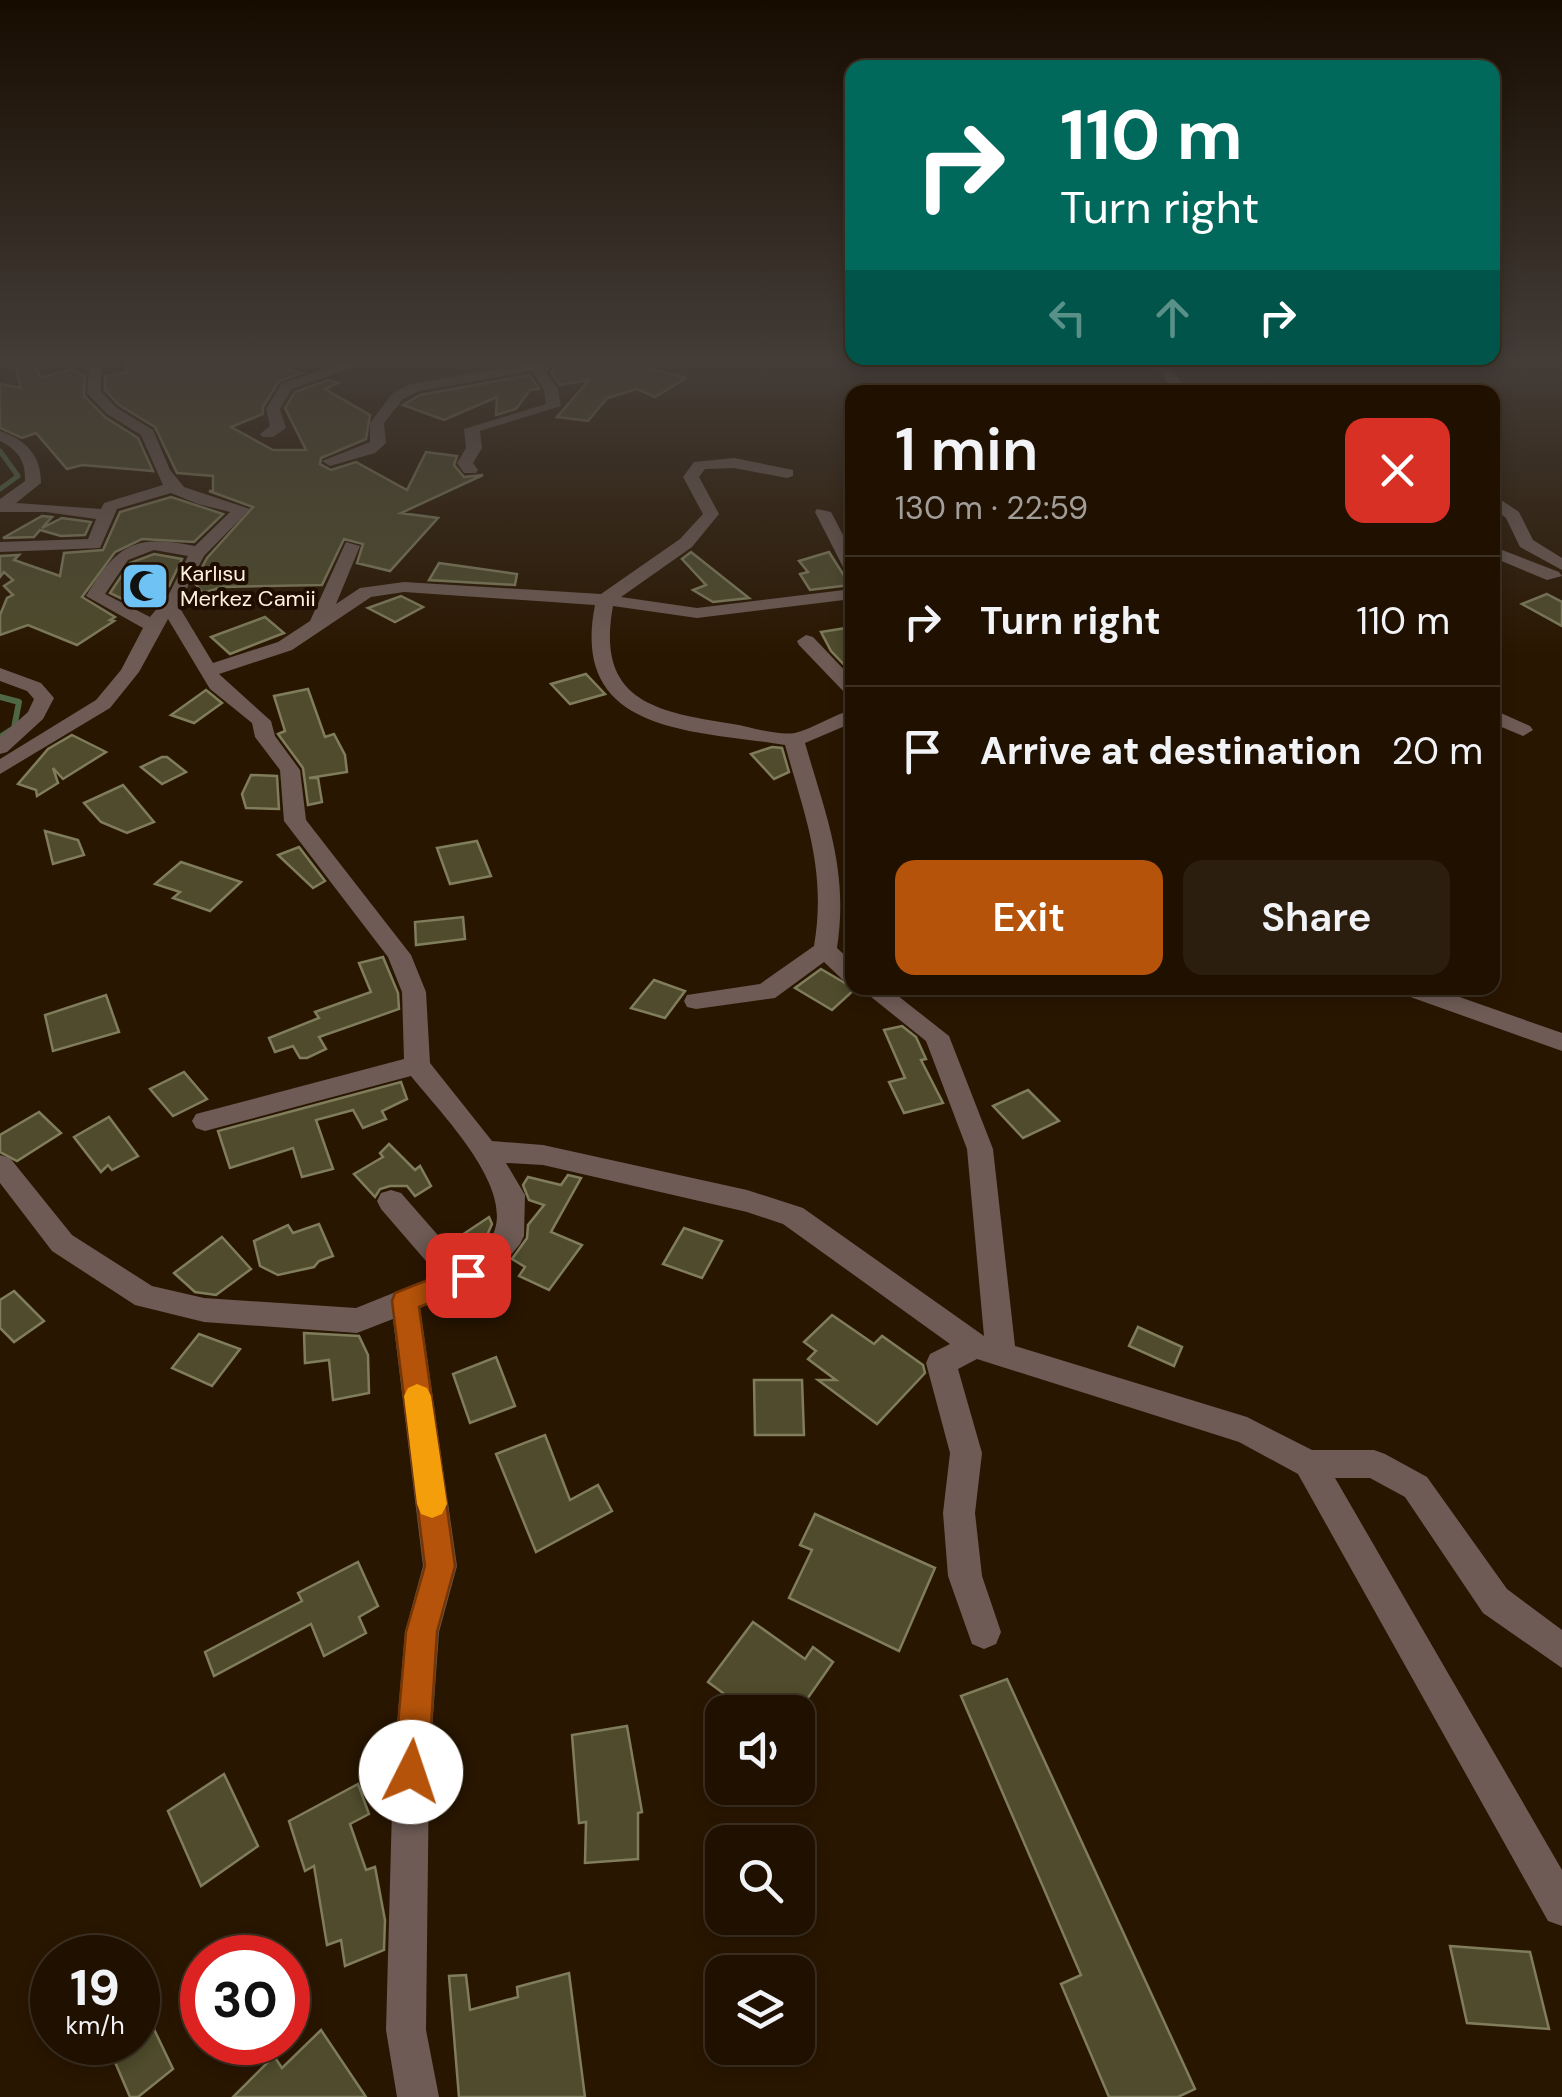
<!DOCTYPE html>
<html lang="en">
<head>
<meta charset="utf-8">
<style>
	:root { --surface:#1f1000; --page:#2c1e0f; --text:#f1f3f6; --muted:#a19d99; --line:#3c3022; --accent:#b45309 }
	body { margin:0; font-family:"DM Sans",sans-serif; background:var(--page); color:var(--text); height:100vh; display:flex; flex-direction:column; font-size:38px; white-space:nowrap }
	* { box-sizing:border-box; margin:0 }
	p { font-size:32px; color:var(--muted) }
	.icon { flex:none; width:55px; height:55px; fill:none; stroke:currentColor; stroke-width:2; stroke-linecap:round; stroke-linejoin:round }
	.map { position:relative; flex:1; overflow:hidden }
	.details { position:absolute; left:845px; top:385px; width:655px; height:610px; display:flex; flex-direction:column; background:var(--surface); border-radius:20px; box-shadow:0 5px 15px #0003,0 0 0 2px var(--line) }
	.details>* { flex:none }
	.hud { position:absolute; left:845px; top:60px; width:655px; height:305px; border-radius:20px; box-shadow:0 5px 15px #0003,0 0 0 2px var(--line); background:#00695c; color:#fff; overflow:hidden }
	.tools { position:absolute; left:705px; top:1695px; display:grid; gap:20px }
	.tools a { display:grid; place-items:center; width:110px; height:110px; border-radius:20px; background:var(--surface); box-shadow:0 5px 15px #0003,0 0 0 2px var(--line); font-size:50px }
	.speed { position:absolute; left:30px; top:1935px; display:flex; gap:20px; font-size:50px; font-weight:700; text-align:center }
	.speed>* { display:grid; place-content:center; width:130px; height:130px; border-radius:50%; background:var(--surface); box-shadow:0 5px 15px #0003,0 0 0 2px var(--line); line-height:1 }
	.speed small { font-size:25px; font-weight:400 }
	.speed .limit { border:15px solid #d22; background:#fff; color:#111 }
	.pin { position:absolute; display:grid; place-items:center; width:85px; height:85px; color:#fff; margin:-42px; border-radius:20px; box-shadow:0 5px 15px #0006 }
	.me { position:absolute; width:110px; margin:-55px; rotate:4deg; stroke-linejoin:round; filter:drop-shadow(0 0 8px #0008) }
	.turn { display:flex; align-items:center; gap:35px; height:210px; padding:0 50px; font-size:45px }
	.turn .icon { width:130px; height:130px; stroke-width:2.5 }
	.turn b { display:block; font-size:70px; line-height:85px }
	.lanes { display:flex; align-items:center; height:95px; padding:0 50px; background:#0003; justify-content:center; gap:50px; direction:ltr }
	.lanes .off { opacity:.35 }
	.round { display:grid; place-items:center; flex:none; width:105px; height:105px; border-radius:20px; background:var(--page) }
	.headline { display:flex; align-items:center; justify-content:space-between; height:170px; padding:0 50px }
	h1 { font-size:60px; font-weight:600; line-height:75px }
	.cta { display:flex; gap:20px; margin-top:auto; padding:20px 50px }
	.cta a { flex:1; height:115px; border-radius:20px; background:var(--accent); color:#fff; font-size:40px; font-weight:600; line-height:115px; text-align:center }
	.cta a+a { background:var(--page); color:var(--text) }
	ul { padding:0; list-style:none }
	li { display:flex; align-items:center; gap:30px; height:130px; padding:0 50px; border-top:2px solid var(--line) }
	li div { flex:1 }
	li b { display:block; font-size:38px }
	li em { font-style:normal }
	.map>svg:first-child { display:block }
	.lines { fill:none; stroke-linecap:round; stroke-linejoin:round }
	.stream-far1 { stroke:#4f6745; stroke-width:5 }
	.stream { stroke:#4f6745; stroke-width:6 }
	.building { fill:#4f4b2c; stroke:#807d5c; stroke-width:2.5 }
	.minor { fill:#6e5b55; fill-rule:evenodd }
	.route { fill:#b45309; stroke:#753606; stroke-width:2.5 }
	.slow { fill:#f59e0b }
	.labels { text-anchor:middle; stroke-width:8; stroke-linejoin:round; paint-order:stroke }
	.far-poi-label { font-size:22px; fill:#fef1e2; stroke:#1f0d00; text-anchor:start }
</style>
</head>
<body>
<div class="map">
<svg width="1562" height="2097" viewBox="0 0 1562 2097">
	<rect width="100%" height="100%" fill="#291600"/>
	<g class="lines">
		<!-- stream-far1 -->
		<polyline class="stream-far1" points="0,451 18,476 0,489"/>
		<!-- stream -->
		<polyline class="stream" points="0,697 19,702 14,728 0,737"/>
	</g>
	<!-- building -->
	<g class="building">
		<polygon points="15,365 36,365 40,378 71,369 85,376 84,396 105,417 138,438 153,471 82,465 67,469 36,433 22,438 0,428 0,384 21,388"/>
		<polygon points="124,365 276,365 302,373 279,381 263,407 263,414 231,427 273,450 306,450 285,408 295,392 328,380 338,383 325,389 370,415 366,439 321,458 320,464 331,470 356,462 407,490 426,452 457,456 454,465 464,477 483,475 401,513 438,518 390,571 357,563 363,544 344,539 322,585 222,587 203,593 194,582 207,558 253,507 209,491 213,491 213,476 177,473 155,427 119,405 105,390 105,376 127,372"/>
		<polygon points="556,365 638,365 686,378 655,397 637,389 607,398 588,421 557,417 589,380 560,385 551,373"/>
		<polygon points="530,375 539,389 530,390 516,409 496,415 497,397 444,420 403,405 420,395"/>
		<polygon points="171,497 223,514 194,542 142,539 115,552 82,597 115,617 110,620 114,621 77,645 28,625 0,635 0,615 7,598 13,595 4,586 13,580 4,572 0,577 0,556 19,555 14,560 60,576 64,553 103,550 120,512"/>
		<polygon points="42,516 52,517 42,528 62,518 91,522 85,535 61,536 40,530 34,537 3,538"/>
		<polygon points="691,552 749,598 713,602 693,590 706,585 682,559"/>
		<polygon points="829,552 850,585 810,590 800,574 808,572 799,561"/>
		<polygon points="154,554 182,559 169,586 135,605 110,593 130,563"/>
		<polygon points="439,563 517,574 515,585 429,580"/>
		<polygon points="1547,594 1562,602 1562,626 1522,604"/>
		<polygon points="401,596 423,607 395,622 368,608"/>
		<polygon points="265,617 284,633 230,654 211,637"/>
		<polygon points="852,627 852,673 831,651 821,632"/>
		<polygon points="586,674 605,694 570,704 551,684"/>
		<polygon points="308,689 325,737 334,734 345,755 347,772 309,778 318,778 322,802 308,805 303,768 278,734 285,731 274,696"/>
		<polygon points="206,690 222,703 194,723 171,715"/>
		<polygon points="72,735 106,752 63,779 53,768 58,783 37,796 36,790 18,784 48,749"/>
		<polygon points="772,747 782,748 789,772 774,779 751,754"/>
		<polygon points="162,757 167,757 186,772 162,784 141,767"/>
		<polygon points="251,775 277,776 279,809 246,808 242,794"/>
		<polygon points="123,785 154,822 127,833 101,822 84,803"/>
		<polygon points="45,831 78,840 84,855 53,864"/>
		<polygon points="477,841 491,876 450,884 437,848"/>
		<polygon points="299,847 325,881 313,888 278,855"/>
		<polygon points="181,862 241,882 210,911 173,898 180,892 155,884"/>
		<polygon points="463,917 465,939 416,945 415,922"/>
		<polygon points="383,957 398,993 399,1009 319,1037 326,1049 307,1058 300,1058 293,1046 275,1052 269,1038 319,1018 315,1012 371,992 359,963"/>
		<polygon points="821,969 855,989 832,1010 795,988"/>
		<polygon points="654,980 685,991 665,1018 631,1008"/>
		<polygon points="106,995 119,1032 53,1051 45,1015"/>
		<polygon points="902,1026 916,1037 926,1059 921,1060 943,1103 904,1113 889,1082 905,1078 884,1030"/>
		<polygon points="184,1072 207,1099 173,1116 150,1089"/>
		<polygon points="401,1082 407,1099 382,1111 386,1119 363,1128 353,1110 316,1120 333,1169 302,1177 293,1148 230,1168 218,1131"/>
		<polygon points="1028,1090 1059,1121 1023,1138 993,1106"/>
		<polygon points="39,1112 61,1133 17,1161 0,1152 0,1135"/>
		<polygon points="109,1117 138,1156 112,1170 108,1165 101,1172 74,1137"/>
		<polygon points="389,1144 415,1170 420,1166 431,1186 415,1196 407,1186 390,1186 380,1189 375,1197 354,1174 383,1157 380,1153"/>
		<polygon points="568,1175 581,1178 551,1232 582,1245 549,1290 519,1276 525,1267 512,1259 527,1238 528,1225 544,1205 529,1200 523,1185 528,1177 561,1185"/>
		<polygon points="489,1217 492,1224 484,1242 465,1260 450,1243"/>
		<polygon points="319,1224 333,1256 319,1261 314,1267 278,1275 260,1266 254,1241 288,1225 293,1233"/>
		<polygon points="684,1228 722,1241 702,1278 663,1264"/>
		<polygon points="222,1237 251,1269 216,1295 195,1292 174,1273"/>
		<polygon points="14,1291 44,1321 14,1342 0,1328 0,1300"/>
		<polygon points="832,1315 874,1344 882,1336 923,1365 925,1373 877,1424 818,1380 836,1380 808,1359 816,1351 804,1342"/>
		<polygon points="1138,1327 1182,1347 1174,1366 1129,1346"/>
		<polygon points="304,1333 359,1336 368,1355 369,1393 333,1400 329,1360 305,1363"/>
		<polygon points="199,1334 240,1349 212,1386 172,1368"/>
		<polygon points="496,1357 515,1406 470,1423 453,1374"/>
		<polygon points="754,1380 802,1380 804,1435 755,1435"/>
		<polygon points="545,1435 570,1500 598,1485 612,1511 536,1552 496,1454"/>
		<polygon points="815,1514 935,1568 899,1651 789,1598 812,1550 800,1545"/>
		<polygon points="358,1562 378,1606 359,1617 366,1633 324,1656 311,1624 214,1676 205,1652 302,1601 298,1593"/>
		<polygon points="753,1622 805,1659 813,1647 833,1662 798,1712 749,1712 708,1682"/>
		<polygon points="1007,1679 1195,2089 1178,2097 1109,2097 1061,1984 1081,1975 961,1696"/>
		<polygon points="627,1726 642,1812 638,1813 638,1859 585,1863 586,1822 579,1823 572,1735"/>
		<polygon points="224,1774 258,1846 201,1886 168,1811"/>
		<polygon points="358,1784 369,1814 350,1824 366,1870 375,1867 385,1920 384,1950 345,1966 341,1940 327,1945 314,1866 305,1871 289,1821"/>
		<polygon points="1450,1946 1530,1952 1549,2029 1467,2023"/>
		<polygon points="569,1973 585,2097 459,2097 449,1976 466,1975 470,2010 518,1997 517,1987"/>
		<polygon points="151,2023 173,2069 138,2097 130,2097 112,2055 127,2042 138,2042 138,2034"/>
		<polygon points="321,2030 366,2097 233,2097 274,2056 282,2068"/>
	</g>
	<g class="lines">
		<!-- minor -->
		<g class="minor">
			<path d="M81,365L101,368V392L117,408L153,430L170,470L184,487L250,509L204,556L178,605L213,663L278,642L310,621L346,542L360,546L336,604L360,588L404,582L601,594L680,539L703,514L683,477L694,462L734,458L793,470V476L787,478L734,468L705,469L699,477L719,514L692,547L621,597L697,608L852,589V599L697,618L613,606C595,703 658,712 733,724C751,727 778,736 795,733C815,728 832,715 852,710V723L805,743C826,816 849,870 837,948L852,962V983L844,981L824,962L775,998L696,1009L687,1007L684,1001L687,995L760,984L814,946C827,870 805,817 785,745C695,730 569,735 595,605L404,592L371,597L292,650L219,674L271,721L275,736L300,770L306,820L411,955L426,992L430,1063L492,1141L543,1145L747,1190L803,1208L984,1336L967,1149L926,1041L860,988H888L949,1036L993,1149L1015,1346L1247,1417L1312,1450H1374L1385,1454L1427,1477L1507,1589L1562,1630V1668L1483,1613L1405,1497L1370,1478H1335L1562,1870V1926L1548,1921L1298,1474L1239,1442L977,1359L958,1369L982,1453L975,1513L982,1576L1001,1632L996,1644L984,1649L972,1644L948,1576L943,1513L950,1453L926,1363L930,1354L950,1344L783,1224L747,1212L543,1165L506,1163L525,1195L524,1236L520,1244L492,1278L420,1308L457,1566L439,1632L429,1772L426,2030L439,2097H397L386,2030L393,1772L405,1632L423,1566L393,1319L357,1333L204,1322L135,1305L52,1251L0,1183V1155L10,1158L72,1235L152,1286L204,1298L356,1308L438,1275L381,1209L377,1201L381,1193L391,1190L401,1193L464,1265C475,1261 480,1252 487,1244C526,1197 440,1113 411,1076L205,1131L196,1128L192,1121L196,1114L404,1059L402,992L388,957L284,821L280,770L255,737L252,723L210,689L168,619L139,672L110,708L0,774V759L96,700L121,670L143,628L86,596C117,545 134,533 195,546L230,512L198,504L171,493L117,509L100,548L0,552V542L88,539L96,519L46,512H0V499L25,481C26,461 18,450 0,441V431C26,440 41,455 41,483L16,503L101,509L104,503L163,485L141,435L107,414L87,393L89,372ZM154,550L188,556L169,594L150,617L105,594L128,560Z"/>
			<polygon points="339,365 360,365 292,389 280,409 286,428 273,437 263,437 260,434 270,426 266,409 282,383"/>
			<polygon points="519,365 552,365 546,373 558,389 561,406 480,431 482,448 473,463 478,470 476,473 464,473 457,463 466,448 464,429 546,404 544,390 532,371 419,391 403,399 384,423 386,443 375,453 330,466 322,461 370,442 370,423 393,393 410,384"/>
			<polygon points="1156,365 1170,365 1187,392 1173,392"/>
			<polygon points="1492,494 1519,512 1533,540 1562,558 1562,570 1520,547 1506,518 1492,507"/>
			<polygon points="817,509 831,512 852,552 852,572 843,567 815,512"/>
			<polygon points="1492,546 1559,572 1562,576 1547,580 1492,557"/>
			<polygon points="806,635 813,637 852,678 852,695 845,693 799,645 797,641"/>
			<polygon points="0,668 41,683 54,698 43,719 7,752 0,754 0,737 28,712 34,699 27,691 0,681"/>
			<polygon points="1492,709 1530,726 1533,730 1523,736 1492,723"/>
			<polygon points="1398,988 1434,988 1562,1033 1562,1051 1402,994"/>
		</g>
	</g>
	<!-- sky -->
	<linearGradient id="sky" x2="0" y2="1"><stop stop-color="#170c00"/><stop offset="0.55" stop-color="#433c37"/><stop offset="1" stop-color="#433c37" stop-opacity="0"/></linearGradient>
	<rect width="1562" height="658" fill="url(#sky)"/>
	<!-- route -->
	<polygon class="route" points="468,1264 477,1267 481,1275 477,1283 419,1307 455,1566 437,1632 428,1772 423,1784 411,1788 399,1784 394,1772 406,1632 425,1566 392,1301 395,1293"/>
	<!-- slow -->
	<polygon class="slow" points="417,1384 427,1388 431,1396 447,1504 442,1514 432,1518 421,1514 417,1504 404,1396 408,1388"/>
	<!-- icons -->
	<defs>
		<g id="mosque-square" transform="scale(2.5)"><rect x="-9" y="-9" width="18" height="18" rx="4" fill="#6fc2f4" stroke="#1f0d00"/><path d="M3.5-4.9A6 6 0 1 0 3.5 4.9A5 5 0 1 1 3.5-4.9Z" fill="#111"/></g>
	</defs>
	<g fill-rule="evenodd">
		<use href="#mosque-square" x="145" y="586"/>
	</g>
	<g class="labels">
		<!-- far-poi labels -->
		<g class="far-poi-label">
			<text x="180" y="581">Karlısu<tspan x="180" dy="25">Merkez Camii</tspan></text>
		</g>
	</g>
</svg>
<div class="tools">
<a><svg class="icon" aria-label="sound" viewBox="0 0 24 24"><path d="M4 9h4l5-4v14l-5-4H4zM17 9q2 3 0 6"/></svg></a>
<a><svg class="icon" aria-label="search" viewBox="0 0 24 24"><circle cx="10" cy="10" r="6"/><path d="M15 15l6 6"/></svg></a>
<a><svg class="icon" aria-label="layers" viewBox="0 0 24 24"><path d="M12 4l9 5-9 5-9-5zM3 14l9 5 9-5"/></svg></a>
</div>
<div class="speed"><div>19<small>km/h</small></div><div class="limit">30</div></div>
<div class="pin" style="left:468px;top:1275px;background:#d93025"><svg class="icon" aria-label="arrive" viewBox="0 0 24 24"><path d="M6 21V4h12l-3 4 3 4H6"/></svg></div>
<svg class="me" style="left:411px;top:1772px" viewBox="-20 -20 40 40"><circle r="19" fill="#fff"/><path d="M0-13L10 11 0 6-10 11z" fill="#b45309"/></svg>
<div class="hud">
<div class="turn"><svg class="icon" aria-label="right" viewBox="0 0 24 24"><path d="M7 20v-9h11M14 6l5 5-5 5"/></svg><div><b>110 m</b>Turn right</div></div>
<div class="lanes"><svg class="icon off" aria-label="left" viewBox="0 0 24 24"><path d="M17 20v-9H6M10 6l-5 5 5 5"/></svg><svg class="icon off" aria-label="ahead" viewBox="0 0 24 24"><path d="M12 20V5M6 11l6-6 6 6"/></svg><svg class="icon" aria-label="right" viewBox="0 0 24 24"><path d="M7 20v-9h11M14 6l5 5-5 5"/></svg></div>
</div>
<section class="details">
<div class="headline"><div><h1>1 min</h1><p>130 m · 22:59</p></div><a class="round" style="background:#d93025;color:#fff"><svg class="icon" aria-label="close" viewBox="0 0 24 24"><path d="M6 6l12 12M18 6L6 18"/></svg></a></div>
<ul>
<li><svg class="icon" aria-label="right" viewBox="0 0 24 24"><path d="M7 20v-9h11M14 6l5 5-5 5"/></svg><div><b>Turn right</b></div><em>110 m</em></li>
<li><svg class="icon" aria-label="arrive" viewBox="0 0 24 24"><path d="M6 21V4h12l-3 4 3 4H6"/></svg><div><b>Arrive at destination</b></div><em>20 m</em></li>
</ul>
<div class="cta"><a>Exit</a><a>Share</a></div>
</section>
</div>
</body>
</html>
